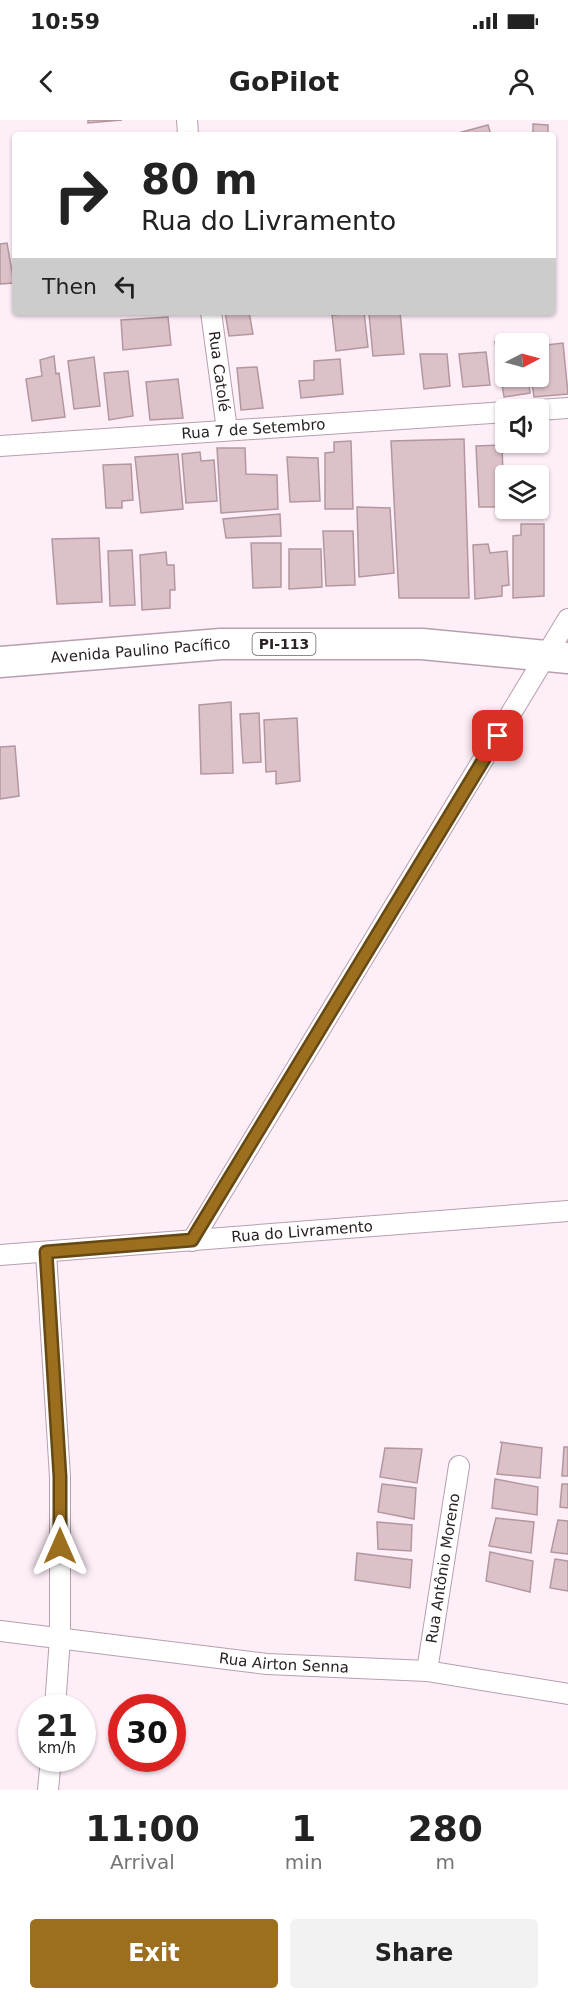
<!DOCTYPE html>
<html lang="en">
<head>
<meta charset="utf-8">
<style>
	:root { --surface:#fff; --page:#f2f2f2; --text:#222; --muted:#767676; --accent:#9c6f1f }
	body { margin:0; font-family:"DejaVu Sans",sans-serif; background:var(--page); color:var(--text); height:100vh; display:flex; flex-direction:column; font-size:22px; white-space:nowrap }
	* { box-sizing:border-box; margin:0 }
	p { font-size:20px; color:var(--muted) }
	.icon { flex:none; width:33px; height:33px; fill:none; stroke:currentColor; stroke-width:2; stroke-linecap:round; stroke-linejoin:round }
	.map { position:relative; height:1670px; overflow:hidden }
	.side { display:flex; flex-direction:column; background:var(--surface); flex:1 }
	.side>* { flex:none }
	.hud { position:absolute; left:12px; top:12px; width:544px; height:183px; border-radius:6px; box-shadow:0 2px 4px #0004; background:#fff; color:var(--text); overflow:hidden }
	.needle { width:39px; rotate:84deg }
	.controls { position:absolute; left:495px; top:213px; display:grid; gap:12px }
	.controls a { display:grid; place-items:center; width:54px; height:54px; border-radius:6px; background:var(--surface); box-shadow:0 2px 4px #0004; font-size:30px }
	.speed { position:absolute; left:18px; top:1574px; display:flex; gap:12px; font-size:30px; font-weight:700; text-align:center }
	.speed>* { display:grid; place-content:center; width:78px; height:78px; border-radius:50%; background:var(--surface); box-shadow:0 2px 4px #0004; line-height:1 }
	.speed small { font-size:15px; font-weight:400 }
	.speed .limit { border:9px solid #d22; background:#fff; color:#111 }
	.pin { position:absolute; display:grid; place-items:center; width:51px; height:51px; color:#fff; margin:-26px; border-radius:12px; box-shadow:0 3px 9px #0006 }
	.me { position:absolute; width:66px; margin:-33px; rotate:0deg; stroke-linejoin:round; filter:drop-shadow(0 0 4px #0008) }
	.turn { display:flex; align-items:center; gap:21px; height:126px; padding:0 30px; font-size:27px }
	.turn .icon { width:78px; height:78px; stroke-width:2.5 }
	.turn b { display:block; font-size:42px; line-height:51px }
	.then { display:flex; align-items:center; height:57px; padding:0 30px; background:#0003; gap:12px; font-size:22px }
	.eta { display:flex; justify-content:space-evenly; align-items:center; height:102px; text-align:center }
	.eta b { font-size:36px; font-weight:800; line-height:42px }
	.action { display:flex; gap:12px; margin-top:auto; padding:12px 30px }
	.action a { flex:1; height:69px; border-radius:6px; background:var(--accent); color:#fff; font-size:24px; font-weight:800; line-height:69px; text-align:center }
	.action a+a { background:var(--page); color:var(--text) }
	.status { display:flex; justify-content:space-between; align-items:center; height:42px; padding:0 30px; background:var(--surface); direction:ltr }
	.status svg { height:16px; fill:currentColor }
	header { display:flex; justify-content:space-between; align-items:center; height:78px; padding:0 30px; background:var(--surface); font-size:27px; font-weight:800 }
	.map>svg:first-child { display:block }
	.building { fill:#ddc1c9; stroke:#b3979f; stroke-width:1.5 }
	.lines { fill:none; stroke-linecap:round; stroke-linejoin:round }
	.street-casing { stroke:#b79fae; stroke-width:22 }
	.primary-casing { stroke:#b79fae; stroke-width:33 }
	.street { stroke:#fff; stroke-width:20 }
	.primary { stroke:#fff; stroke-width:30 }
	.route-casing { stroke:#654814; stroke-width:15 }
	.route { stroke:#9c6f1f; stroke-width:10 }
	.labels { text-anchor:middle; stroke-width:6; stroke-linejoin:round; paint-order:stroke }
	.shield { fill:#fff; stroke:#6b6468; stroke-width:1.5 }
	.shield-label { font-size:14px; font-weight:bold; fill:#2b2228 }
	.street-label { font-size:15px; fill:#2b2228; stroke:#fff }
</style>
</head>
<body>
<div class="status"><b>10:59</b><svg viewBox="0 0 49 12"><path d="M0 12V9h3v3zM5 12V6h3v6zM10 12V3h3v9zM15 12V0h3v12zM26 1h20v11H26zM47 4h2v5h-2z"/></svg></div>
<header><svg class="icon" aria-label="back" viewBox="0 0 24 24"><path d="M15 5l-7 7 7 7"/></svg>GoPilot<svg class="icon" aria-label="person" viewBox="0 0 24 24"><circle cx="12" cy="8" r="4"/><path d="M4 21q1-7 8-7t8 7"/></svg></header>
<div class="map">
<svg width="568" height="1670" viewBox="0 0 568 1670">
	<rect width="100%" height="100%" fill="#feeef8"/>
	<!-- building -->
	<g class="building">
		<polygon points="88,0 122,0 88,3"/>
		<polygon points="533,4 548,5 548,15 533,15"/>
		<polygon points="488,5 491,15 451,15"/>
		<polygon points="7,123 14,163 0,164 0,124"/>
		<polygon points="225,192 249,192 253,214 229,216"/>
		<polygon points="364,192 368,227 336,231 332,195"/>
		<polygon points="400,192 404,234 373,236 369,194"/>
		<polygon points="168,197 171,225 123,230 121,200"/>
		<polygon points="522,219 523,224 506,224 506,256 528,256 530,273 504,277 495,222"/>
		<polygon points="563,223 568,274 534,277 531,256 538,256 538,226"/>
		<polygon points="486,232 490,265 463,267 459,234"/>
		<polygon points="420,234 447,234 450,266 424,269"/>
		<polygon points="54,236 56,254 59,253 65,297 32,301 26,259 42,256 40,240"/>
		<polygon points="94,237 100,286 74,289 68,241"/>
		<polygon points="340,239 343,274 301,278 299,261 314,260 314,241"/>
		<polygon points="257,247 263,288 241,290 237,248"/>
		<polygon points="128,251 133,296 109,300 104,253"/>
		<polygon points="178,259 183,298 150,300 146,262"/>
		<polygon points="464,319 469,478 399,478 391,321"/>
		<polygon points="351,321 353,389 325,389 325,333 334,332 334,322"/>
		<polygon points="502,325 504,387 479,387 476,326"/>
		<polygon points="217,328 245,328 246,354 277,355 278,389 221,393"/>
		<polygon points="200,332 201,341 214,340 217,381 186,383 182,334"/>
		<polygon points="178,334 183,389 141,393 135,337"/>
		<polygon points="287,337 318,338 320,381 290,382"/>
		<polygon points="131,344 133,380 122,381 122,388 106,388 103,345"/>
		<polygon points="357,387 390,388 394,453 359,457"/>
		<polygon points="280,394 281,416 226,418 223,399"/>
		<polygon points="521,404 544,404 544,476 513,478 513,416 521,415"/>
		<polygon points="323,411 353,411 355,465 326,466"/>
		<polygon points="99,418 102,482 57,484 52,419"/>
		<polygon points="251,423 281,423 281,467 253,468"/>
		<polygon points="488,424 490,433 507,431 509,465 502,466 502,476 475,479 473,425"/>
		<polygon points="289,429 321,429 322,467 289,469"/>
		<polygon points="132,430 135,485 110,486 108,431"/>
		<polygon points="166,432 167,445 174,445 175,470 170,470 170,488 142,490 140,435"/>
		<polygon points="231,582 233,653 201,654 199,585"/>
		<polygon points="259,593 261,642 243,643 240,594"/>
		<polygon points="297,598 300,661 276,664 276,651 266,652 264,600"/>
		<polygon points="15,626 19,676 0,679 0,627"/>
		<polygon points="500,1322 542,1328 540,1358 497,1354 502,1323"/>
		<polygon points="564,1327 568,1327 568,1356 562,1356"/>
		<polygon points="385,1328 422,1329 417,1363 380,1357"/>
		<polygon points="495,1359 538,1367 537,1395 492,1388"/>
		<polygon points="382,1364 416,1368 414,1399 378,1392"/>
		<polygon points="562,1364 568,1364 568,1388 560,1387"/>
		<polygon points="496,1398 534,1402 531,1433 489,1426"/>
		<polygon points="558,1400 568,1401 568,1434 551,1432"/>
		<polygon points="377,1402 412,1405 411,1431 378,1429"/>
		<polygon points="490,1432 533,1441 530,1472 486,1461"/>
		<polygon points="357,1433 412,1440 410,1468 355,1460"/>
		<polygon points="555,1439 568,1441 568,1471 550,1468"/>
	</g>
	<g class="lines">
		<!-- street casing -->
		<g class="street-casing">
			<g id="street">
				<polyline points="187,0 188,15"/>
				<path id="s1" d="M211,192L227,310"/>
				<polyline points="538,290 568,288"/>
				<path id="s2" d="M0,326L506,292"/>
				<polyline points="192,1121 568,499"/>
				<polyline points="46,1133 60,1357 60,1518 55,1587"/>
				<path id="s3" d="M0,1135L568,1091"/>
				<path id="s4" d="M0,1511L267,1544L427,1551L568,1574"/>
				<path id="s5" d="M427,1551L459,1346"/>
				<polyline points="48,1670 51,1638"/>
			</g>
		</g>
		<!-- primary casing -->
		<g class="primary-casing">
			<g id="primary">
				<path id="s6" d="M0,542L221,524H422L568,538"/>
			</g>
		</g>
		<!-- street -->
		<use href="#street" class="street"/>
		<!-- primary -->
		<use href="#primary" class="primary"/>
	</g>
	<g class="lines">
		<!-- route casing -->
		<g class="route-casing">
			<polyline id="route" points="60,1426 60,1357 46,1132 192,1120 498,616"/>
		</g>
		<!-- route -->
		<use href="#route" class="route"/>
	</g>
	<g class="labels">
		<!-- shield labels -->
		<rect class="shield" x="252.5" y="513" width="63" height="22" rx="4.5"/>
		<g class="shield-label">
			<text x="284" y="529">PI-113</text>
		</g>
		<!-- street labels -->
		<g class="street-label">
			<text dy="5" stroke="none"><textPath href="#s1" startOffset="60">Rua Catolé</textPath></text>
			<text dy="5" stroke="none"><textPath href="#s2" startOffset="254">Rua 7 de Setembro</textPath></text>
			<text dy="5" stroke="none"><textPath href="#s6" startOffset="141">Avenida Paulino Pacífico</textPath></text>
			<text dy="5" stroke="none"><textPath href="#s3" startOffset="303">Rua do Livramento</textPath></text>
			<text dy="5" stroke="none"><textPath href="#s5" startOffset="104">Rua Antônio Moreno</textPath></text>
			<text dy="5" stroke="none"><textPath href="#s4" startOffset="286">Rua Airton Senna</textPath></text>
		</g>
	</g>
</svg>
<div class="controls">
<a><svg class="needle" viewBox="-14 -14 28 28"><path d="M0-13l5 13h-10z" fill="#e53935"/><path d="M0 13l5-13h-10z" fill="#767676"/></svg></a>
<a><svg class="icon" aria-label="sound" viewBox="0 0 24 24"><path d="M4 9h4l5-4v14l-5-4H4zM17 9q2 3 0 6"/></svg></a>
<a><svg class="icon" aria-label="layers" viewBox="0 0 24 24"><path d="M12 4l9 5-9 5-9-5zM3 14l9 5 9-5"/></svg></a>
</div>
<div class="speed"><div>21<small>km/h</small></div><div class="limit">30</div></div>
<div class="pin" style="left:498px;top:616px;background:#d93025"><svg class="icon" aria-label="arrive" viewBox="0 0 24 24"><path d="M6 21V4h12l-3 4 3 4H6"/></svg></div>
<svg class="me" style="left:60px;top:1426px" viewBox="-20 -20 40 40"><path d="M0-17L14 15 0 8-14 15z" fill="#9c6f1f" stroke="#fff" stroke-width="4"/></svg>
<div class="hud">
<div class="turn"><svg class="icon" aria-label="right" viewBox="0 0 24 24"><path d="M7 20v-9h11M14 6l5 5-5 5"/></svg><div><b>80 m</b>Rua do Livramento</div></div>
<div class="then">Then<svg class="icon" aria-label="left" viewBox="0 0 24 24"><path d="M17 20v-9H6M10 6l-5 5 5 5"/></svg></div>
</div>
</div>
<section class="side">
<div class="eta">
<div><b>11:00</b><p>Arrival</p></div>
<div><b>1</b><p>min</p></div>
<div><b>280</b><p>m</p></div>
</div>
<div class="action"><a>Exit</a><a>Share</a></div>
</section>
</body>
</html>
